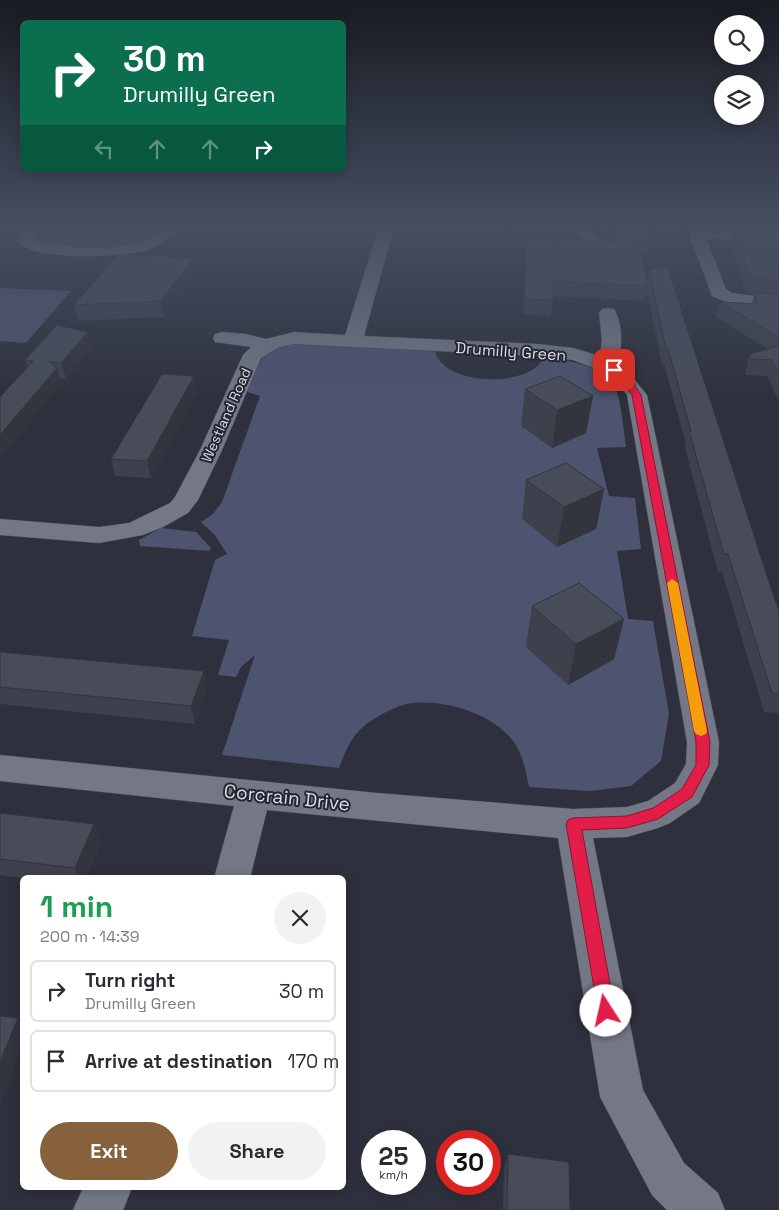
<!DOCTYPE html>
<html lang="en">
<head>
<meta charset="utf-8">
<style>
	:root { --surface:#fff; --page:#f2f2f3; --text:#2b2b33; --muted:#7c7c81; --line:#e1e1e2; --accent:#86613c }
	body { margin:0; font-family:"Space Grotesk",sans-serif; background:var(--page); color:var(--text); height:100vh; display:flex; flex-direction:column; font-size:19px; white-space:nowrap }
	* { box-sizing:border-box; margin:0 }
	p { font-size:16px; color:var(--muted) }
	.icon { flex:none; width:28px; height:28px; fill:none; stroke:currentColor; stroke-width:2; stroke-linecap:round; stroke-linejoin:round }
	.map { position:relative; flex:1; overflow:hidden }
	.side { position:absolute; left:20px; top:875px; width:326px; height:315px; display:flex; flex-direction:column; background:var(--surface); border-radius:8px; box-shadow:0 2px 12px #0003 }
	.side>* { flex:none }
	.top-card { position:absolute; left:20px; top:20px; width:326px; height:152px; border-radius:8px; box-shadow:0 2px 12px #0003; background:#0b6e4f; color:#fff; overflow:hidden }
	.tools { position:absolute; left:714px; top:15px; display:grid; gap:10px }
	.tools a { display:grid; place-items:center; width:50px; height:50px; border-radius:50%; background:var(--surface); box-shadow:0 2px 12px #0003; font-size:25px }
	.speed { position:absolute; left:361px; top:1130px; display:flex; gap:10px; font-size:25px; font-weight:700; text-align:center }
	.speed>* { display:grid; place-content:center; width:65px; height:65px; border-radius:50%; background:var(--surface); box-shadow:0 2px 12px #0003; line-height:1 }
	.speed small { font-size:12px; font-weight:400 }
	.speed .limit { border:8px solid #d22; background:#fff; color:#111 }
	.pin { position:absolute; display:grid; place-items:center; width:42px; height:42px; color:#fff; margin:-21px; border-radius:10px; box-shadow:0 2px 8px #0006 }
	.me { position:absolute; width:55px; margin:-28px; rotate:350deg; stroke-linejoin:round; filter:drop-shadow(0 0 4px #0008) }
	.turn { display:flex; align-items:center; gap:18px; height:105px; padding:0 20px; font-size:22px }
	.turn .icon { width:65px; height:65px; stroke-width:2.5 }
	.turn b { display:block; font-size:35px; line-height:42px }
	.lanes { display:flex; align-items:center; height:48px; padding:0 20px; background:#0003; justify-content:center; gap:25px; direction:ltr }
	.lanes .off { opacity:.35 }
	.round { display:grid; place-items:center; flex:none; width:52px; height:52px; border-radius:26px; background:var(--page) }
	.headline { display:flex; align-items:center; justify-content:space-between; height:85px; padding:0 20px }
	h1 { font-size:30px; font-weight:600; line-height:38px; color:#1e9e55 }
	.action { display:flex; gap:10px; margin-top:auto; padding:10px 20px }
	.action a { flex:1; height:58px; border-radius:30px; background:var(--accent); color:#fff; font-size:20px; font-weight:600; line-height:58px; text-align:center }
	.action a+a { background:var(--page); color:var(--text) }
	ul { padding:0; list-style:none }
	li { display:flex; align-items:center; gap:15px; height:62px; margin:0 10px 8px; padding:0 10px; border:2px solid var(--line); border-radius:8px }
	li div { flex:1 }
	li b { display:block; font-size:19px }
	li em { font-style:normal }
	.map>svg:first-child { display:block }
	.green { fill:#4e546f }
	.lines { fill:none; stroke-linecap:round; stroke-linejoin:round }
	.minor-casing { stroke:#494c56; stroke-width:1 }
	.minor { fill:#747886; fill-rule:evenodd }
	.wall { fill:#3e414d }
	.shaded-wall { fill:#32353e }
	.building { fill:#484c59; stroke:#32353e }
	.route { fill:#e11d48; stroke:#92132f }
	.slow { fill:#f59e0b }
	.labels { text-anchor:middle; stroke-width:4; stroke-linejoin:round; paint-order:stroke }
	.far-street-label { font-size:14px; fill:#dadce4; stroke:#242733 }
	.street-label { font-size:16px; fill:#dadce4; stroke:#242733 }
	.near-street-label { font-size:19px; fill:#dadce4; stroke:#242733 }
</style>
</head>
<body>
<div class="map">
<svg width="779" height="1210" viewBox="0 0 779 1210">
	<rect width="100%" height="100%" fill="#2e313d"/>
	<!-- green -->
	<g class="green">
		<polygon points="45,227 166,227 158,237 120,247 54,246 35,239"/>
		<polygon points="0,288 71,291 26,343 0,341"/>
		<path d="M303,343L435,351C442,386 531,389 544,357C565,360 609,366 616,389C622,407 623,428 626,447L597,448L609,496L635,498L641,549L617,551L628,619L653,621L669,714L661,761L631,786L590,791L529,787C525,768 522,749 508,735C486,712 444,700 413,703C398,704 369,719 359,731C349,741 344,755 339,768L222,755L255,655L241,667L236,677L218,675L229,640L192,636L215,560L227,554L215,535L201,522L213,514L222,502L260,396L245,391C253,377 261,351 278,345C285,343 295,343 303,343Z"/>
		<polygon points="161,528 196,532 211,548 209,551 140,546 139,540"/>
	</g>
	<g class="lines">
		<!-- minor casing -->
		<g class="minor-casing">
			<g id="minor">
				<path d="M25,227H41L33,239L39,242C64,248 119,251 143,241C150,238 156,233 161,227H176C170,236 164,244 153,248C131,258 32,262 17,241L18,235Z"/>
				<path d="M379,227H394L364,336L538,344L573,348L600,356L602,340L599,313L602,309L608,308L614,309C622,321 624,351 616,362L629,373L647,395L719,742L718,765L699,803L670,823L658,828L627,837L593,838L643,1090L684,1163L718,1193L725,1210H667L652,1195L600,1097L558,838L267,810L250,878H214L234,806L0,781V755L377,793L573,809L627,807L648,801L675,783L686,764L687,742L627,395L615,381L602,371L573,360L538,356L294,344L279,347L261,358L222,450L198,500L188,513L163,527L143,535L99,543L0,535V519L99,527L129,523L170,503L175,497L200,450L243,355L251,347L215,342L213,338L215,334L222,332L246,334L266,339L294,332L345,335Z"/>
				<path d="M575,227H590L599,238L596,241C585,244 581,236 575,227Z"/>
				<polygon points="687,227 758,232 761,235 758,238 753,240 706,238 726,289 732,293 779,299 779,309 728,303 712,296"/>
				<polygon points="83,1188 132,1188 123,1210 73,1210"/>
			</g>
		</g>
		<!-- minor -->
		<use href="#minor" class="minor"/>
	</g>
	<!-- wall -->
	<g class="wall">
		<polygon points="613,227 649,227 651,238 648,252 641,252 647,280 649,270 770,585 779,611 779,713 764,712 722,572 718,572 685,448 686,444 664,364 662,364 647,291 645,301 553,296 551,316 523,314 526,253 527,239 615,242"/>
		<polygon points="726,227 779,227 779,402 767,376 746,375 746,370 750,354 768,349 716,317 720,302 752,303 754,294 746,293 730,241 733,228"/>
		<polygon points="195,272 164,317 78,321 74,305"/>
		<polygon points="92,347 66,379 59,379 61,384 27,367 25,360"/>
		<polygon points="525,389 593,396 586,433 552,448 521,426"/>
		<polygon points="197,393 151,478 115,476 111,459"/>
		<polygon points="526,480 604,489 596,529 557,547 522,519"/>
		<polygon points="532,606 614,659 568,685 526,647"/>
		<polygon points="0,652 207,689 195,724 0,704"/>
		<polygon points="0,813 94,824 101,842 86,878 22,878 0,875"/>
		<polygon points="508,1154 570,1210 503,1210 504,1167"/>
	</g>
	<!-- shaded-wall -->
	<g class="shaded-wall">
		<polygon points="193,258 195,272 164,317 161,301"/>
		<polygon points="88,332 92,347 66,379 61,363"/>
		<polygon points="57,368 61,384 0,459 0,435"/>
		<polygon points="194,376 197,393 151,478 147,461"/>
		<polygon points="593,396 586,433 552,448 557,410"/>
		<polygon points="604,489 596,529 557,547 564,507"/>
		<polygon points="624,619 614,659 568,685 576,644"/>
		<polygon points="204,671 207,689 195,724 191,706"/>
		<polygon points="94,824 101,842 86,878 79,878 75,868"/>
		<polygon points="18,1018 22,1025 22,1048 0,1104 0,1062"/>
	</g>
	<!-- building -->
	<g class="building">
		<polygon points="617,227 649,227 651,238 618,236"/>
		<polygon points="734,227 779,227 779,282 750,278"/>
		<polygon points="527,239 639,243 648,286 553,281 553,300 524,299"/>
		<polygon points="119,254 193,258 161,301 74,305"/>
		<polygon points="667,266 770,585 779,611 779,694 772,693 728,554 724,554 689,431 691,431 668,348 666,348 649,270"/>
		<polygon points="755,292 779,295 779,337 720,302 758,304"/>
		<polygon points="57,325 88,332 61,363 49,362 57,368 0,435 0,397 33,361 25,360"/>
		<polygon points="779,346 779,374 772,360 751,359 750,354"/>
		<polygon points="162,374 194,376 147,461 111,459"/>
		<polygon points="560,376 593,396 557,410 525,389"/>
		<polygon points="566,463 604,489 564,507 526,480"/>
		<polygon points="579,583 624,619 576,644 532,606"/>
		<polygon points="0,652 204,671 191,706 0,687"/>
		<polygon points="0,813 94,824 75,868 0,859"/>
		<polygon points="0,1016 18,1018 0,1062"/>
		<polygon points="508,1154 569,1162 570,1210 507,1210"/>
	</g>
	<!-- sky -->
	<linearGradient id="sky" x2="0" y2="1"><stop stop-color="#191b22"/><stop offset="0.57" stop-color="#464e62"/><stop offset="1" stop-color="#464e62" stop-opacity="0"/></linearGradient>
	<rect width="779" height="397" fill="url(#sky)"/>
	<!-- route -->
	<path class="route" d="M611,368C625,367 634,385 641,395L710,742L709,765L692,797L658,819L627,828L582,830L615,1011L612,1017L606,1019L600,1017L598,1011L566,824L568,820L573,818L627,816L653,808L682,789L696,765V742L632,395L620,378L611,372Z"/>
	<!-- slow -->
	<polygon class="slow" points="672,579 678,583 707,731 706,734 701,736 696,734 694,731 667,583"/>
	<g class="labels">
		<!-- far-street labels -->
		<g class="far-street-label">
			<text transform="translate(226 415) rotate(-66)" y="5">Westland Road</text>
		</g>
		<!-- street labels -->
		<g class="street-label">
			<text transform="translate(511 351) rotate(4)" y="6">Drumilly Green</text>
		</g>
		<!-- near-street labels -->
		<g class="near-street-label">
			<text transform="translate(287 797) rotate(6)" y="7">Corcrain Drive</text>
		</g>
	</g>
</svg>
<div class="tools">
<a><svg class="icon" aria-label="search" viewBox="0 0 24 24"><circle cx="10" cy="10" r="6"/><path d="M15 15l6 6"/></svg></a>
<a><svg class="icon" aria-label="layers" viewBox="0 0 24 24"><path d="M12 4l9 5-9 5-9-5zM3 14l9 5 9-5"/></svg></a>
</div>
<div class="speed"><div>25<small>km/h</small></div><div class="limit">30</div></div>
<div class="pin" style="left:614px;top:370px;background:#d93025"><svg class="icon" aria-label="arrive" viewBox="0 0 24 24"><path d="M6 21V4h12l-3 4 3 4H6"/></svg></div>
<svg class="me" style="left:606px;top:1011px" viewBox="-20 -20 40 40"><circle r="19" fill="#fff"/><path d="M0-13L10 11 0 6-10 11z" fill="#e11d48"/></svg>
<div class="top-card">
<div class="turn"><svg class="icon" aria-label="right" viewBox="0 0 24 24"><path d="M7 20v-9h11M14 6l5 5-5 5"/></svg><div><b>30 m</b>Drumilly Green</div></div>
<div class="lanes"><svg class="icon off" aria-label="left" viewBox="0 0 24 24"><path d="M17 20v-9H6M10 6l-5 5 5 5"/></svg><svg class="icon off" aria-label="ahead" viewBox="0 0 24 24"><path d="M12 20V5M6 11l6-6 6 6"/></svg><svg class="icon off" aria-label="ahead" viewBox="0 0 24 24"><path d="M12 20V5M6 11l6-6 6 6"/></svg><svg class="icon" aria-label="right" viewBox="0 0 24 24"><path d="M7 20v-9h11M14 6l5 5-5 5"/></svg></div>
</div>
<section class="side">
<div class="headline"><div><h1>1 min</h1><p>200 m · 14:39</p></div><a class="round"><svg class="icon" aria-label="close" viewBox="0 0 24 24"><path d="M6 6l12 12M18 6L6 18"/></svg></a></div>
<ul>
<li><svg class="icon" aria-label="right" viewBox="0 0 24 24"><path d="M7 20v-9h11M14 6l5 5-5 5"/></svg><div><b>Turn right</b><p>Drumilly Green</p></div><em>30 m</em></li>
<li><svg class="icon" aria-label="arrive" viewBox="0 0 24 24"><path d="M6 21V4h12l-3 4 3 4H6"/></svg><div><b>Arrive at destination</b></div><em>170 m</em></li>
</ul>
<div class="action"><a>Exit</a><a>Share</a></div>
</section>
</div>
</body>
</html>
